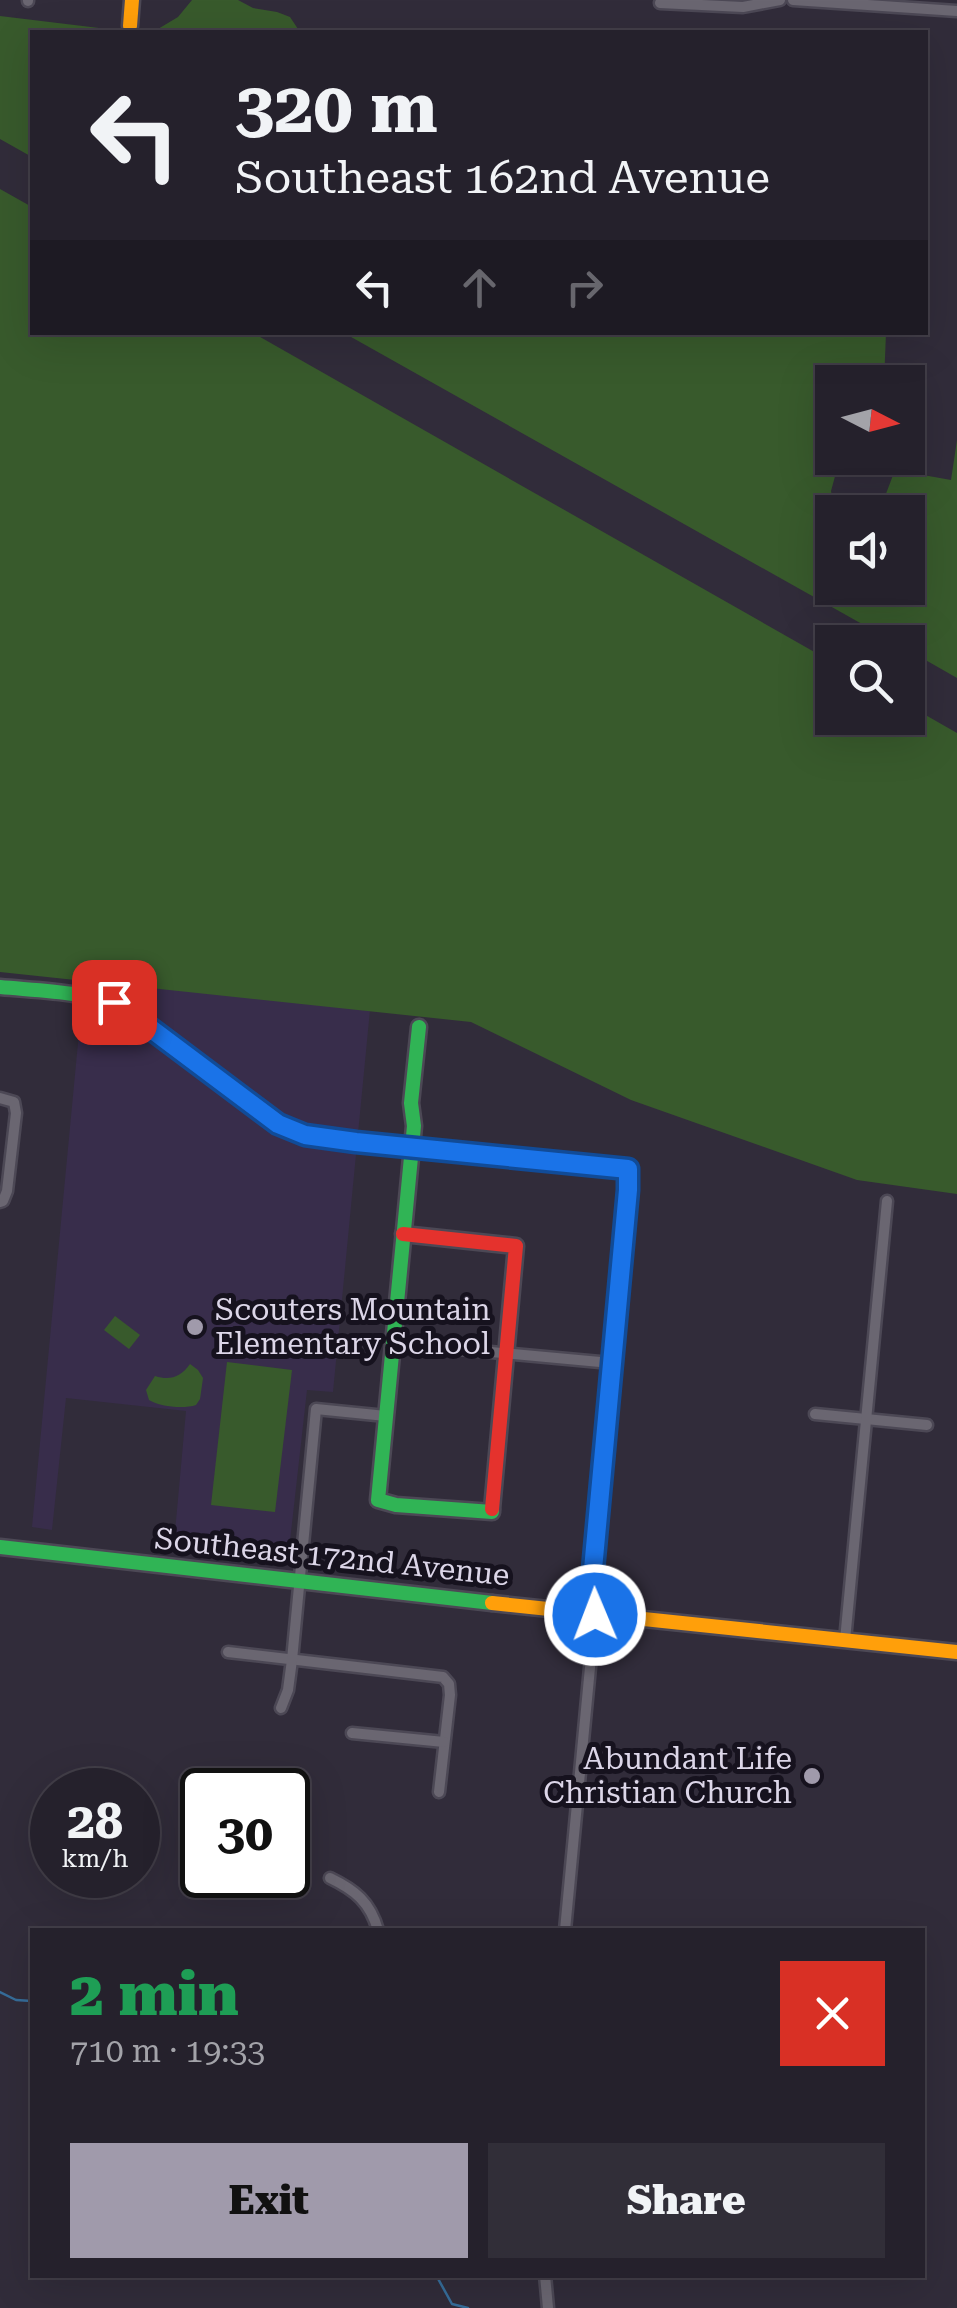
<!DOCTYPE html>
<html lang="en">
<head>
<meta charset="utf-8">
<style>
	:root { --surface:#25212c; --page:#312e38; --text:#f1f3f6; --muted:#a3a3a9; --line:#423e48; --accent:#a09aab }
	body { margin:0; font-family:"Roboto Serif",serif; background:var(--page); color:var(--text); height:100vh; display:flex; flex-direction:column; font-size:38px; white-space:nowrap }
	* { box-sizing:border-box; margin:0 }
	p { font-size:32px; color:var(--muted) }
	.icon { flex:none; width:55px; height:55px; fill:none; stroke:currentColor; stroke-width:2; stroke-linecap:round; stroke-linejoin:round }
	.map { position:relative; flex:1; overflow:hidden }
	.drawer { position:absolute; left:30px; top:1928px; width:895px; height:350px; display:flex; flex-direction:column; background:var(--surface); border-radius:0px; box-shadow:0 10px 40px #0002,0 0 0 2px var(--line) }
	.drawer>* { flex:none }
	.top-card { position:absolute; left:30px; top:30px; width:898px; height:305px; border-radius:0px; box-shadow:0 10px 40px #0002,0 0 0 2px var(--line); background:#25212c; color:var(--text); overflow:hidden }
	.needle { width:65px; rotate:96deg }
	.tools { position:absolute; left:815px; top:365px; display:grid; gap:20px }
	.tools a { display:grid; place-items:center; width:110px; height:110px; border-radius:0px; background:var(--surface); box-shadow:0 10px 40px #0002,0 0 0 2px var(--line); font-size:50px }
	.speed { position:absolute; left:30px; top:1768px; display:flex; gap:20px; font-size:50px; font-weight:700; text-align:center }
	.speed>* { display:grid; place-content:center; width:130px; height:130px; border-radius:50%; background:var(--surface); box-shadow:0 10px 40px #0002,0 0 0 2px var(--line); line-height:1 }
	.speed small { font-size:25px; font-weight:400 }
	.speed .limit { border:5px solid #111; border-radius:15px; background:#fff; color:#111 }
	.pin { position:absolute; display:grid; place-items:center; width:85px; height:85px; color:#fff; margin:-42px; border-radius:20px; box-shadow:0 5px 15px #0006 }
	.me { position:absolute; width:110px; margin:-55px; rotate:359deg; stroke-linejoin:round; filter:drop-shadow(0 0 8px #0008) }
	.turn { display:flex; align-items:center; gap:35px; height:210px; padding:0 40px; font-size:45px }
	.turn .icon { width:130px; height:130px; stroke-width:2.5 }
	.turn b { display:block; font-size:70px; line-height:85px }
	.lanes { display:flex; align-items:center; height:95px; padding:0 40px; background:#0003; justify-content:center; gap:50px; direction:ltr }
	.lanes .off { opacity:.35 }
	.round { display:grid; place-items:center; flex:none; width:105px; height:105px; border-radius:0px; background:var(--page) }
	.summary { display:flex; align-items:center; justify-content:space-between; height:170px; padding:0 40px }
	h1 { font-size:60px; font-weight:800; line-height:75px; color:#1e9e55 }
	.cta { display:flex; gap:20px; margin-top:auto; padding:20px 40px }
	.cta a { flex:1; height:115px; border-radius:0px; background:var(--accent); color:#111; font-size:40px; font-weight:800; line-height:115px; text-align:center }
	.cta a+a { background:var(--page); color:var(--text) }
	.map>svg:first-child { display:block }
	.built { fill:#382d4b }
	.green { fill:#385a2c }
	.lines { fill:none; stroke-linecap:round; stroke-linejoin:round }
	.stream { stroke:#366d9a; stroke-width:2.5 }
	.street-casing { stroke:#4c4855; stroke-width:15 }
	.fast-casing { stroke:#4c4855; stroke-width:19 }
	.slow-casing { stroke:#4c4855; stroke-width:19 }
	.jam-casing { stroke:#4c4855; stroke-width:19 }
	.street { stroke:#6a6671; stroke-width:10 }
	.fast { stroke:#30b455; stroke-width:14 }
	.slow { stroke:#ff9f0a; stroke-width:14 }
	.jam { stroke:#e5322d; stroke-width:14 }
	.route-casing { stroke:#114b97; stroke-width:25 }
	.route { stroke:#1a73e8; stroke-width:18 }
	.poi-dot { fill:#a09aab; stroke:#16121e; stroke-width:4 }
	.labels { text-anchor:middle; stroke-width:10; stroke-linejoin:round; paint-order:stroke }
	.poi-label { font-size:30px; fill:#dcd6e8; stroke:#16121e; text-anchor:start }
	.street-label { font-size:30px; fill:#dcd6e8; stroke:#16121e }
</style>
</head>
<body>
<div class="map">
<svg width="957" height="2308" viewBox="0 0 957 2308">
	<rect width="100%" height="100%" fill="#312c3a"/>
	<!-- built -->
	<polygon class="built" points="84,980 370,1010 333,1392 307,1390 289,1550 284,1555 174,1543 186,1411 66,1398 52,1530 32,1527"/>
	<!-- green -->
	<g class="green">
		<polygon points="192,0 238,0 253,8 277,12 290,17 300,32 153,32 178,17"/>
		<polygon points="0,16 132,32 32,32 32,157 0,139"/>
		<polygon points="0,189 32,207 32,332 253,333 832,662 832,718 908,718 908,705 957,733 957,1194 857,1180 631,1100 471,1022 0,972"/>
		<polygon points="344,333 886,333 884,382 832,382 832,458 840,458 831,491 835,512 832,512 832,588 908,588 908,512 879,512 895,470 951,480 957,440 957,678 908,650 908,642 894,642"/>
		<polygon points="115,1316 140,1335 129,1349 104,1330"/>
		<polygon points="227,1362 292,1370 275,1512 211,1505"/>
		<path d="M190,1364L198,1370L203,1378L200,1399L196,1405C184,1409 160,1407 149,1400L146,1390L155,1376C170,1381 181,1377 190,1364Z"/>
	</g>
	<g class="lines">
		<!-- stream -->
		<g class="stream">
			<polyline points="0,1992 16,2000 32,2001"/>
			<polyline points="436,2275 452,2304 468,2308"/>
		</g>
		<!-- street casing -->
		<g class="street-casing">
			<g id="street">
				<polyline points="793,0 957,11"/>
				<polyline points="28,1 28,0"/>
				<polyline points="660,3 743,7 780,0"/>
				<polyline points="0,1098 14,1102 16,1113 7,1191 3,1201 0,1202"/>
				<polyline points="393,1343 611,1363"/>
				<polyline points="815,1414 927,1425"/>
				<polyline points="845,1640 887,1201"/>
				<polyline points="228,1652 443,1677 449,1684 450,1695 439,1792"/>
				<polyline points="281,1708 288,1690 292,1660 316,1409 386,1416"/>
				<polyline points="352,1733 444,1742"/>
				<path d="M330,1878C355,1890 370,1902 378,1930"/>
				<polyline points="565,1930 595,1615 591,1591 628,1190 628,1169"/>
				<polyline points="545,2275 548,2308"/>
			</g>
		</g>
		<!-- fast casing -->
		<g class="fast-casing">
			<g id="fast">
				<path d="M0,987C43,991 86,991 126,1009L278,1125L305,1135L628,1169"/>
				<polyline points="419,1027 411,1103 414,1126 378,1500 396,1505 492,1512 492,1509"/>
				<polyline points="0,1547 492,1603"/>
			</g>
		</g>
		<!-- slow casing -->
		<g class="slow-casing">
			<g id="slow">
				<polyline points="130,26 132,0"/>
				<polyline points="492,1603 957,1652"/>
			</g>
		</g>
		<!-- jam casing -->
		<g class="jam-casing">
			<polyline id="jam" points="403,1234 516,1246 492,1509"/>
		</g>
		<!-- street -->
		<use href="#street" class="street"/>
		<!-- fast -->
		<use href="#fast" class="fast"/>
		<!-- slow -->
		<use href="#slow" class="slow"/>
		<!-- jam -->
		<use href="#jam" class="jam"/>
	</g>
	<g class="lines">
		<!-- route casing -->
		<g class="route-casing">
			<polyline id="route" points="114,1002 126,1010 278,1124 305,1135 356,1142 628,1169 628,1190 591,1591 595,1615"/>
		</g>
		<!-- route -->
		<use href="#route" class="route"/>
	</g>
	<!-- markers -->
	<g class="poi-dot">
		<circle cx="195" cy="1327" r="10"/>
		<circle cx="812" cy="1776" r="10"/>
	</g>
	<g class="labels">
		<!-- poi labels -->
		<g class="poi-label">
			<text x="215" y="1320">Scouters Mountain<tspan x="215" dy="34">Elementary School</tspan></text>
			<text x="792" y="1769" text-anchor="end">Abundant Life<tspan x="792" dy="34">Christian Church</tspan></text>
		</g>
		<!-- street labels -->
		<g class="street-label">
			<text transform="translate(332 1557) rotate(6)" y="10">Southeast 172nd Avenue</text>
		</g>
	</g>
</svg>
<div class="tools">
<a><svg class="needle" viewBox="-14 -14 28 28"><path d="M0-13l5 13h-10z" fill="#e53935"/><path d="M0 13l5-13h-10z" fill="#a3a3a9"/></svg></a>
<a><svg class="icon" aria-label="sound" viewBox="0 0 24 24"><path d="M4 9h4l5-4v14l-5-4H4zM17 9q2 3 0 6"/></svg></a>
<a><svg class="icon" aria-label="search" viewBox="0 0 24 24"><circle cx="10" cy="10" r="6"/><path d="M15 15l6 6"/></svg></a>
</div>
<div class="speed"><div>28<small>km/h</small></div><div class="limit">30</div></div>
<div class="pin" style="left:114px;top:1002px;background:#d93025"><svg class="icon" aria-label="arrive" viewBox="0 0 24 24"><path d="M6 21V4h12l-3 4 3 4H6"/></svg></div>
<svg class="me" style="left:595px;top:1615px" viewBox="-20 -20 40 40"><circle r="17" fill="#1a73e8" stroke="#fff" stroke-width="3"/><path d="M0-11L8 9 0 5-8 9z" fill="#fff"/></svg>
<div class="top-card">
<div class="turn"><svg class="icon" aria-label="left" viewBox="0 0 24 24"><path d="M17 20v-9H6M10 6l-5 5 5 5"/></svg><div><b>320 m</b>Southeast 162nd Avenue</div></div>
<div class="lanes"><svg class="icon" aria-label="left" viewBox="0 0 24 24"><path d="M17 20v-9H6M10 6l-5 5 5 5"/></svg><svg class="icon off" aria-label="ahead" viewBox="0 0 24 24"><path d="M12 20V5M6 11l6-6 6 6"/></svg><svg class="icon off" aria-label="right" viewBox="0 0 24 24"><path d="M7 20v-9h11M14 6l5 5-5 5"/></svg></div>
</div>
<section class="drawer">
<div class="summary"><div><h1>2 min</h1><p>710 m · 19:33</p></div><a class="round" style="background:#d93025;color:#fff"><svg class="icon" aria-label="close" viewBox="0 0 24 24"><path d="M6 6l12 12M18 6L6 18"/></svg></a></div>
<div class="cta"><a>Exit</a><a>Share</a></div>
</section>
</div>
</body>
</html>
